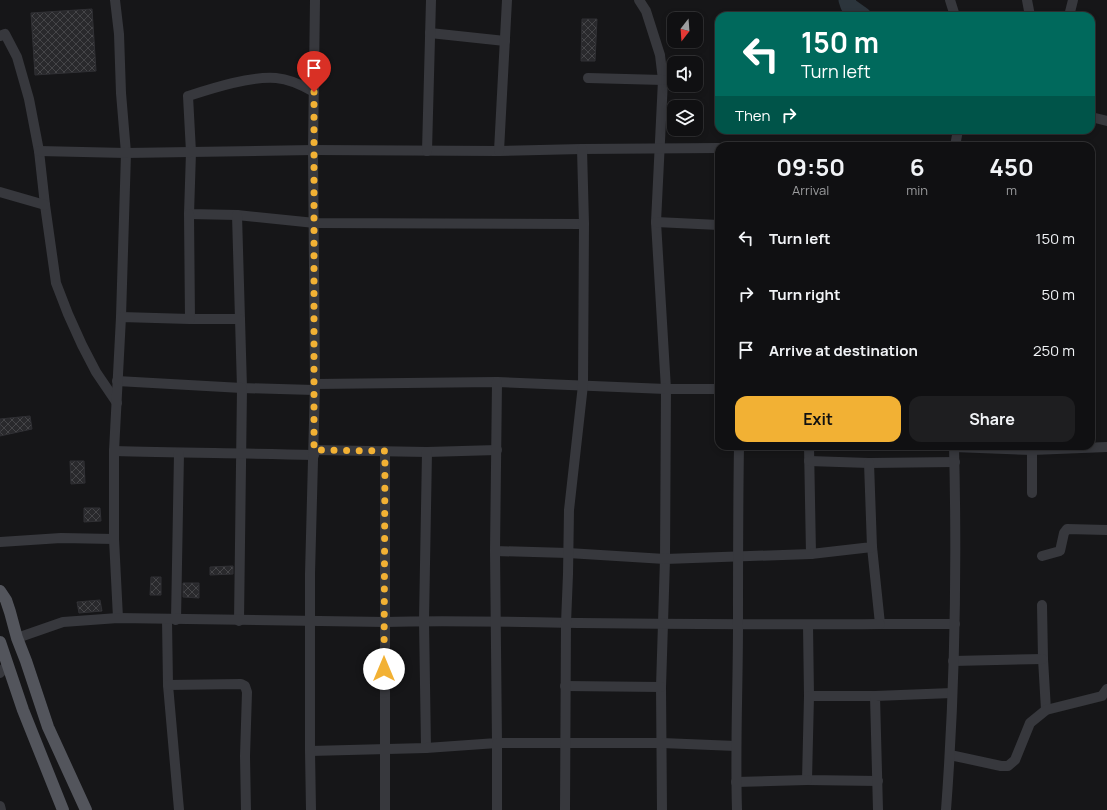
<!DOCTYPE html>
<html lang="en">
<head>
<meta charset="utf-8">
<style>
	:root { --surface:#101012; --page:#1e1e20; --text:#f1f3f6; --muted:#9c9d9f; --line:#303032; --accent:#f2b134 }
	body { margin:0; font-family:Manrope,sans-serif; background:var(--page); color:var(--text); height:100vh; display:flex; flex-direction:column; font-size:15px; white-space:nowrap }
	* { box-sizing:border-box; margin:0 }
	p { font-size:13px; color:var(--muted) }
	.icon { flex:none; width:22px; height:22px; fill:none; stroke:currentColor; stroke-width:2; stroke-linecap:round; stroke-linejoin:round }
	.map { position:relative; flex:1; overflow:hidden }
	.details { position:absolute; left:715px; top:142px; width:380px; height:308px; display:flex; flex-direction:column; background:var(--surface); border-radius:12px; box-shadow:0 2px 6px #0003,0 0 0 1px var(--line) }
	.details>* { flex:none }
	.top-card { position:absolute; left:715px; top:12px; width:380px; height:122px; border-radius:12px; box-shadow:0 2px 6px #0003,0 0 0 1px var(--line); background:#00695c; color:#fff; overflow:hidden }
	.needle { width:26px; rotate:197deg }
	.fabs { position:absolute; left:667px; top:12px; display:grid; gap:8px }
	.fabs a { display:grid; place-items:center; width:36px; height:36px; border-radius:8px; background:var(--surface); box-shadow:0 2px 6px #0003,0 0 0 1px var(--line); font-size:20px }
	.pin { position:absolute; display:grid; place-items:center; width:34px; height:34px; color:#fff; margin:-41px -17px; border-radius:50% 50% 50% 0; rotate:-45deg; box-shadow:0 0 4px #0007 }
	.pin .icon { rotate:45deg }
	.me { position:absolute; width:44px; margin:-22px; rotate:0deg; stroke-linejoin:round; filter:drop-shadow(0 0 3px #0008) }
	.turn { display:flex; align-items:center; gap:14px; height:84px; padding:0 20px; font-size:18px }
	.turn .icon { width:52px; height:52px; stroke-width:2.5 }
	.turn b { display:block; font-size:28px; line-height:34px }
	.then { display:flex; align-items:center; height:38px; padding:0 20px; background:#0003; gap:8px; font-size:15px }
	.eta { display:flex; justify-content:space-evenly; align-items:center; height:68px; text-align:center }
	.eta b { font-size:24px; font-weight:700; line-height:28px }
	.primary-button { display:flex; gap:8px; margin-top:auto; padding:8px 20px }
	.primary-button a { flex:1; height:46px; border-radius:12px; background:var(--accent); color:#111; font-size:16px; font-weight:700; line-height:46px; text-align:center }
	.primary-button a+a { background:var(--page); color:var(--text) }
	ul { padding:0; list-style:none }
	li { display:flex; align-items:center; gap:12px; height:56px; padding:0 20px }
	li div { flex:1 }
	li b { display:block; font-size:15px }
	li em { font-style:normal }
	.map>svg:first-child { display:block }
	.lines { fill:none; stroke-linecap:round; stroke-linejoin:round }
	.river { stroke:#2c353c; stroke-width:17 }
	.building { fill:url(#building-cross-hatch); stroke:#303034 }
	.minor { stroke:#37383d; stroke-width:10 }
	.major { stroke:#53555c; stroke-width:12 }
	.route { stroke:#f2b134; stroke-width:7; stroke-dasharray:0 12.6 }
</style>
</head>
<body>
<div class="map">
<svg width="1107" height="810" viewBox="0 0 1107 810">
	<defs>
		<pattern id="building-cross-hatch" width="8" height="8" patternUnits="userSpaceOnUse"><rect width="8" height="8" fill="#29292c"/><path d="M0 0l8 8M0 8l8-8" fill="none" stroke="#454548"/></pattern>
	</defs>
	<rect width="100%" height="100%" fill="#161618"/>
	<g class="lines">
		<!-- river -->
		<polyline class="river" points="847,0 849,6 863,16"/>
	</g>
	<!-- building -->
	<g class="building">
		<polygon points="92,9 96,71 35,75 31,13"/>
		<polygon points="582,19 597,19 595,61 581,61"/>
		<polygon points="30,416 32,429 0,436 0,419"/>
		<polygon points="70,461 84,461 85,483 71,484"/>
		<polygon points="84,508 100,508 101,521 84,522"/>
		<polygon points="233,566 233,574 210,575 210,567"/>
		<polygon points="151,577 161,577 161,595 150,595"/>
		<polygon points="183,583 199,583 199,598 183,597"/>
		<polygon points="100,600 102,611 79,613 77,602"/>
	</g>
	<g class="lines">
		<!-- minor -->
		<g class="minor">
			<polyline points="115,0 119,34 121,93 126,153 121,317"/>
			<polyline points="639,0 646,11 660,55 663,80 656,222 666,389 665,559 661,687 662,810"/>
			<polyline points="950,0 955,16"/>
			<polyline points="1027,0 1030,16"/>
			<polyline points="1069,16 1073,0"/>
			<polyline points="430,33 505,41"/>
			<polyline points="0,36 5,34 17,57 29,99 39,151 45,205 56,283 68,314 82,345 96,372 117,403"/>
			<polyline points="588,78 663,80"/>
			<path d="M314,92C302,85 290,79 276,78C250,76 213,88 188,96L191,152L189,214L237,215L315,223L584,224"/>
			<polyline points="1091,117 1107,121"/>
			<polyline points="955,146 958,130"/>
			<polyline points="39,151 126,153 313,150 499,151 582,149 719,148"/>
			<polyline points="427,151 431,0"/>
			<polyline points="499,151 507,0"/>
			<polyline points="0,192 45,205"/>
			<polyline points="237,215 240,319"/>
			<polyline points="656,222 719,225"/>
			<polyline points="190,319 240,319 242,388 314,390"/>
			<polyline points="117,381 242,388 239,621"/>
			<polyline points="315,384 497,382 666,389 719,389"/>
			<polyline points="809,446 811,554"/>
			<polyline points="954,447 1032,450 1107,447"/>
			<polyline points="314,450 427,452 497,450"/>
			<polyline points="1032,450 1032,493"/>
			<path d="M114,451C181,453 248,453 314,455"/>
			<polyline points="809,461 869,463 955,462"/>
			<polyline points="0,542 61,538 114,539"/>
			<polyline points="872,547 880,624 955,624"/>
			<polyline points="495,551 568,553 665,559 811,554 872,547 869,463"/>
			<polyline points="1042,556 1060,551 1064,533 1067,529 1107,530"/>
			<polyline points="1042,605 1043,659 1046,710"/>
			<polyline points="118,618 114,539 114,451 121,317 190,319 189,214"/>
			<polyline points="167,620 168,685 179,810"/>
			<polyline points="176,620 179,453"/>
			<polyline points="808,625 809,696"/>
			<path d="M17,638L63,622L118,618L385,622C449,620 513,622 578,623C679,624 779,625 880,624"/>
			<polyline points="953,661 1043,659"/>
			<polyline points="0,673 8,664"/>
			<polyline points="168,685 241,684 245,686 247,692 245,756 246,810"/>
			<polyline points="565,686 661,687"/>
			<polyline points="875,696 809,696 807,780 878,781"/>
			<polyline points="426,748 424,621 427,452"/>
			<polyline points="310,751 426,748 497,743 495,551 497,382"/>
			<polyline points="950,755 1001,766 1008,766 1015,760 1030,723 1046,710 1102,696 1107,689"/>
			<polyline points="736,782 807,780"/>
			<polyline points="0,806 1,810"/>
			<polyline points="311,810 310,751 310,574 315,384 313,150 315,0"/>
			<polyline points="385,810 385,451"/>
			<polyline points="497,810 497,743 662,743 736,746"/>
			<polyline points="565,810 566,623 568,574 569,510 583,385 584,224 582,149"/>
			<path d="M737,810C735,748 738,687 738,625C738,565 738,506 739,446"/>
			<polyline points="878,810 875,696 952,693"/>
			<path d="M946,810C955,689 957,567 954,446"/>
		</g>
		<!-- major -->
		<g class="major">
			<polyline points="0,591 6,600 10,612 17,638 26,661 48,727 86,810"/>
			<polyline points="0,642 23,710 63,810"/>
		</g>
	</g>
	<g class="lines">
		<!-- route -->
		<polyline class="route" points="314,92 314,450 385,451 384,669"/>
	</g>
</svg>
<div class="fabs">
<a><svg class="needle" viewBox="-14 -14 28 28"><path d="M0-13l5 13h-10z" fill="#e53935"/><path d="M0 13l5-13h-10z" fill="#9c9d9f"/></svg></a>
<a><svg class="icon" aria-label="sound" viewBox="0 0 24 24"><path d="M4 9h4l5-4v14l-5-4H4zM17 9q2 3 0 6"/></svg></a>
<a><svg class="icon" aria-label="layers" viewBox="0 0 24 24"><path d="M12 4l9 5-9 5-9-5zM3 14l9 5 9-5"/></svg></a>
</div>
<div class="pin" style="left:314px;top:92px;background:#d93025"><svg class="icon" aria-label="arrive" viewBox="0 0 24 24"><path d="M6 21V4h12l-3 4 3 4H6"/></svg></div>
<svg class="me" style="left:384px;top:669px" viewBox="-20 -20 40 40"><circle r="19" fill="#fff"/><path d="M0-13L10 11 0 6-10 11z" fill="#f2b134"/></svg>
<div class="top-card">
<div class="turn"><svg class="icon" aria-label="left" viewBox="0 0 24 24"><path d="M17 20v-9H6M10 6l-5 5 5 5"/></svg><div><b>150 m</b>Turn left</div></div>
<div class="then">Then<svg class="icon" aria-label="right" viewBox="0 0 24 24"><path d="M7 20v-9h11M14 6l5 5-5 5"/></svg></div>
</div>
<section class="details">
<div class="eta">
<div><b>09:50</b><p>Arrival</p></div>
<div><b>6</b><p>min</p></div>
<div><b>450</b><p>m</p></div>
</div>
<ul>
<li><svg class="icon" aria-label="left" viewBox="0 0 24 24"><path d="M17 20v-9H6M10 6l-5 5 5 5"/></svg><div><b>Turn left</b></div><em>150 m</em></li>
<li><svg class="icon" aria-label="right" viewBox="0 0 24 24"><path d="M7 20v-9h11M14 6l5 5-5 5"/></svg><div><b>Turn right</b></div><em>50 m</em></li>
<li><svg class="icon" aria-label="arrive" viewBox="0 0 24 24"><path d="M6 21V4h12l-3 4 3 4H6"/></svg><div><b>Arrive at destination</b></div><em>250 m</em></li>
</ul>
<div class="primary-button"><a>Exit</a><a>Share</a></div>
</section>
</div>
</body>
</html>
